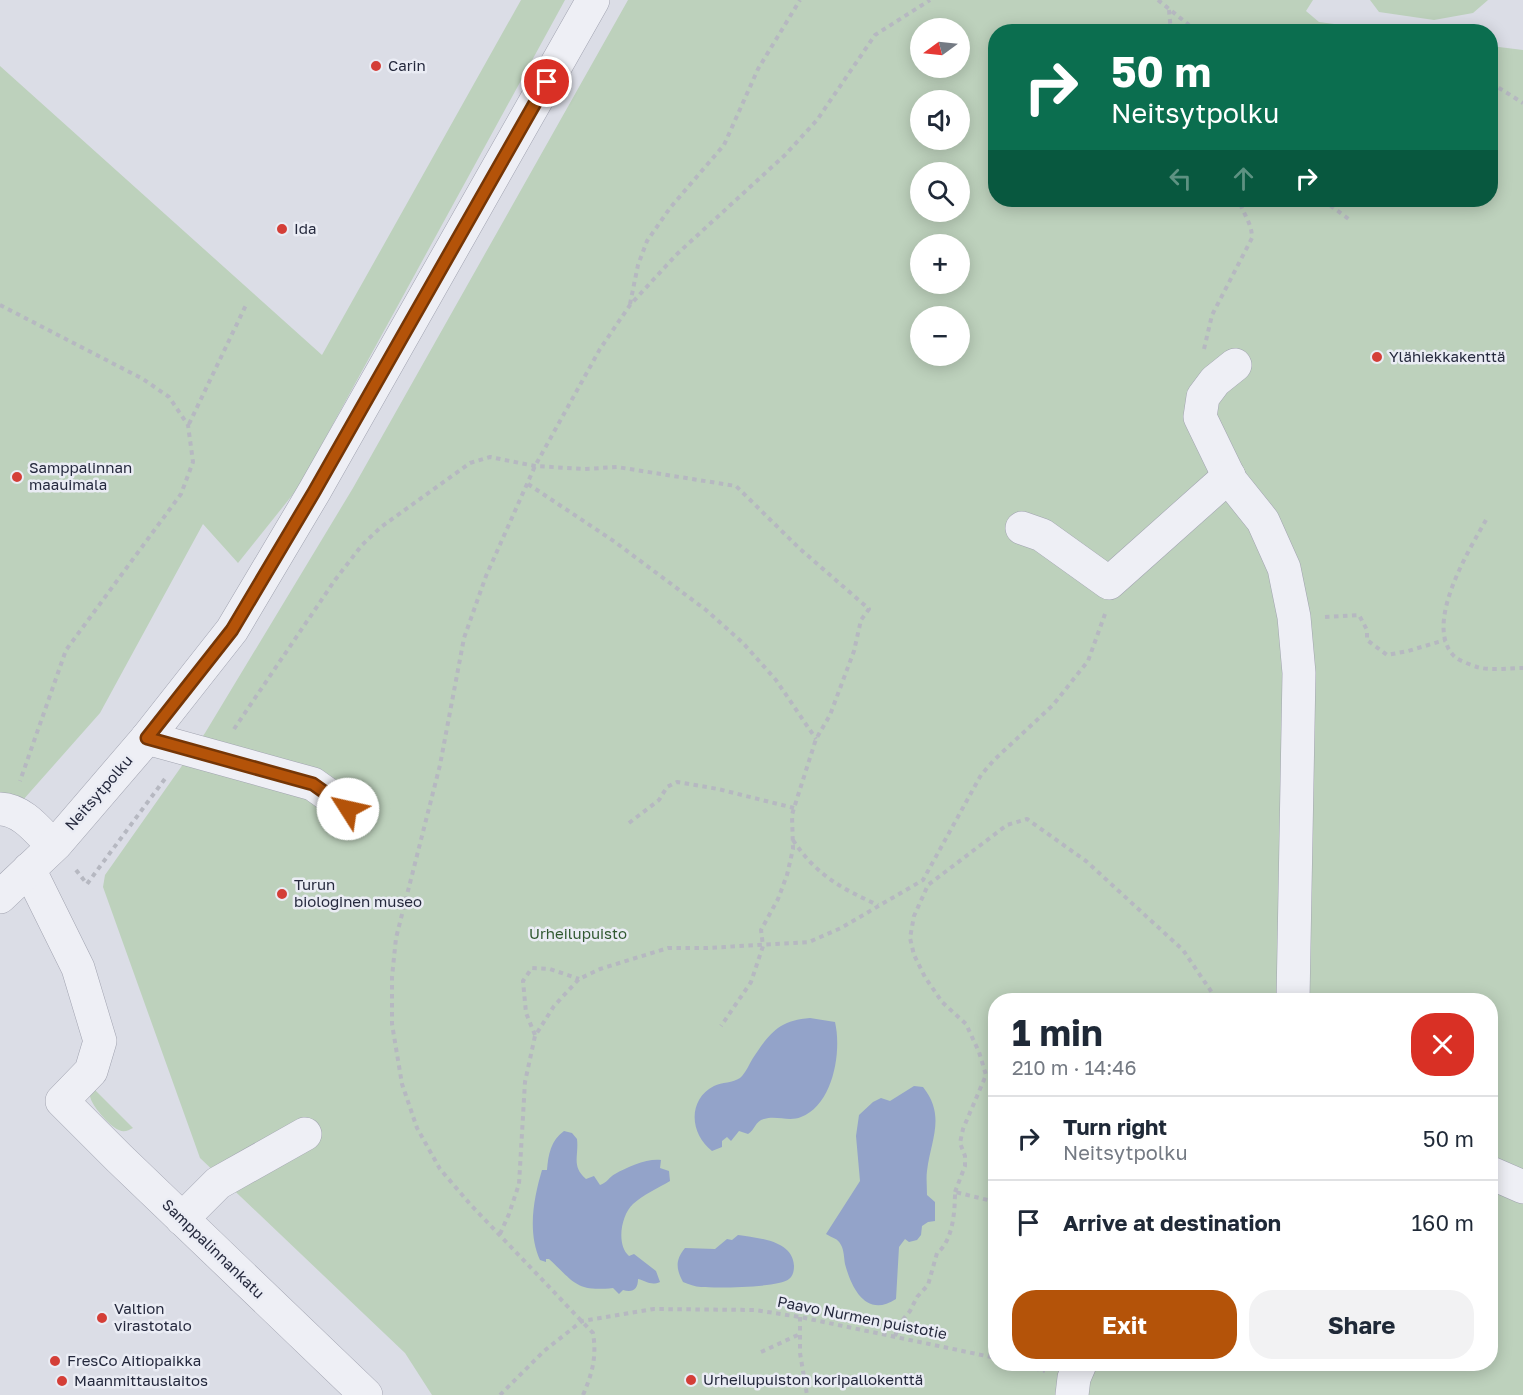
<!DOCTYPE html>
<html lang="en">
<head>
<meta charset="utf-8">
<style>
	:root { --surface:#fff; --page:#f2f2f3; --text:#1f2937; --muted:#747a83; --line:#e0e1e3; --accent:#b45309 }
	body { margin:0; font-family:"Golos Text",sans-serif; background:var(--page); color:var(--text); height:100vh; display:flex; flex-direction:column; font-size:22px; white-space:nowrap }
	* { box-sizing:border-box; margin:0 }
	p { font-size:20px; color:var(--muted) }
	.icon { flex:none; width:33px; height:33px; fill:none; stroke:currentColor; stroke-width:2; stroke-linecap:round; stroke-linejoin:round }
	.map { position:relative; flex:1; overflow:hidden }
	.details { position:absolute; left:988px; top:993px; width:510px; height:378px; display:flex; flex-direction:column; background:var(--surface); border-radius:24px; box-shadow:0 3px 15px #0003 }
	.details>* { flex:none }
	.banner { position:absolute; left:988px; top:24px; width:510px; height:183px; border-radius:24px; box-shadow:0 3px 15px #0003; background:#0b6e4f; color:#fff; overflow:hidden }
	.needle { width:39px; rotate:255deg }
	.tools { position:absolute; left:910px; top:18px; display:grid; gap:12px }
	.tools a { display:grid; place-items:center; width:60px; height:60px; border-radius:50%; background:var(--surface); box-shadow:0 3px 15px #0003; font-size:30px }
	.pin { position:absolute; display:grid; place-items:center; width:51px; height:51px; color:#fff; margin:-26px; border:3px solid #fff; border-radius:50%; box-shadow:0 2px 6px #0007 }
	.me { position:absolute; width:66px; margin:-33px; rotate:305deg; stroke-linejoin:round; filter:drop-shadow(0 0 4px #0008) }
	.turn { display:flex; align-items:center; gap:21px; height:126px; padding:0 24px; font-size:27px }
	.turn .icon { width:78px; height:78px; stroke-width:2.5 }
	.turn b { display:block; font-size:42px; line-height:51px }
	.lanes { display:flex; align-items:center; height:57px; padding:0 24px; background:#0003; justify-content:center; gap:30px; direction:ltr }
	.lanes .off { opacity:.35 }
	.round { display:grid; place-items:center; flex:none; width:63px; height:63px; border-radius:24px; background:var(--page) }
	.summary { display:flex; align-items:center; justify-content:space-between; height:102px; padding:0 24px }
	h1 { font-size:36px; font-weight:700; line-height:45px }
	.action { display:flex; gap:12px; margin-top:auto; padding:12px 24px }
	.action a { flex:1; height:69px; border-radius:24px; background:var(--accent); color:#fff; font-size:24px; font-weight:700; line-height:69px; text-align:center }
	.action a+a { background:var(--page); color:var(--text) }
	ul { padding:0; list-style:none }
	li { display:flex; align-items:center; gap:18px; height:84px; padding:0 24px; border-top:2px solid var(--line) }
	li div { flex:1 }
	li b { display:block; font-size:22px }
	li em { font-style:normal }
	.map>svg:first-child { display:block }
	.green { fill:#bdd1bc; fill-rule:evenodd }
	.water { fill:#93a3c9 }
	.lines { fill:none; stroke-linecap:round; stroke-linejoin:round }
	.minor-casing { stroke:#a1a3b0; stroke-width:34 }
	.path { stroke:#b6b8c1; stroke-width:4; stroke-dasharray:4.5 4.5; stroke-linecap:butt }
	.minor { stroke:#eeeff5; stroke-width:33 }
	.route-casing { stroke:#753606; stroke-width:15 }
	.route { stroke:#b45309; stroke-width:10 }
	.poi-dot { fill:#d43e37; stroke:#eaecf4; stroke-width:2 }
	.labels { text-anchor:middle; stroke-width:5; stroke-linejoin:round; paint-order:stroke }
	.poi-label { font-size:15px; fill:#25293d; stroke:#eaecf4; text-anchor:start }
	.street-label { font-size:15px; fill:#25293d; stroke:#eaecf4 }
	.park-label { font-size:15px; fill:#315931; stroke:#eaecf4 }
</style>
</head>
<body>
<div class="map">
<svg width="1523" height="1395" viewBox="0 0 1523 1395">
	<rect width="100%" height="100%" fill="#dbdde6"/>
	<!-- green -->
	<g class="green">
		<polygon points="521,0 565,0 298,488 238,563 203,524 100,713 0,826 0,66 322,355"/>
		<path d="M628,0H1313L1306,11L1319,22L1387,31L996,32V200H1491V46L1523,50V1395H432L405,1353L200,1158L103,887L105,875L205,733L353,488ZM921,28H960V68H921ZM921,100H960V140H921ZM921,172H960V212H921ZM921,244H960V284H921ZM921,316H960V356H921ZM996,1000H1491V1364H996Z"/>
		<polygon points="1370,0 1488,0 1473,13 1434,20 1379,12"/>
		<path d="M95,1090L133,1128C129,1130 124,1133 119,1130C110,1127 91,1105 90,1096Z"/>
	</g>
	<!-- water -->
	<g class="water">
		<path d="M810,1018L835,1022C842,1052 833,1105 801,1117C789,1122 776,1115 764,1119C755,1121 755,1130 748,1134L739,1131L731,1141L727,1137L722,1141V1147L712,1151C690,1134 687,1100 714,1086C722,1082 733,1083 740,1078C746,1073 749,1064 753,1058C769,1034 779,1020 810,1018Z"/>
		<path d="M914,1086L923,1087C946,1116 931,1139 927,1171C926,1178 927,1187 927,1195L935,1202V1221L928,1222L922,1226L921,1235L917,1240L909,1242L905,1239L899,1247L896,1299C867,1318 852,1290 845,1264C844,1258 844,1250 841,1245C838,1238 832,1238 826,1234L860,1181L856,1136L859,1115L873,1102L881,1098L890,1101Z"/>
		<path d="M564,1131L572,1133L577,1139C579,1156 571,1166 586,1179L594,1176L600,1185C607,1183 609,1177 615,1174C627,1167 648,1158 661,1160L660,1168L669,1171L670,1181C658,1188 643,1195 633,1204C621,1215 616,1245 629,1256L634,1254L656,1271L660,1282C651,1286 646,1281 638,1279C638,1289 633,1293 623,1290L619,1294L613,1288C576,1292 574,1282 549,1259H546V1262L540,1260C527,1232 534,1197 542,1170H547C548,1155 551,1140 564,1131Z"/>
		<path d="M738,1235C757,1238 793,1240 794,1266C794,1271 793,1276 789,1279C778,1288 717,1288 701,1287C695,1287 689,1284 683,1282C676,1269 675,1260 685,1248L715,1249L727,1239L732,1240Z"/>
	</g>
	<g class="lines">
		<!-- minor casing -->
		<g class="minor-casing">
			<g id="minor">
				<polyline points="1235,365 1215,381 1203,397 1200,417 1231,481 1263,521 1284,568 1294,617 1299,673 1293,1000"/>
				<polyline points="1022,528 1042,535 1109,583 1229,476"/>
				<polyline points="147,738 313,784 348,809"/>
				<path d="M0,809C23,810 38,831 53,846"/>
				<polyline points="29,869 78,968 100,1041 91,1071 62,1101 119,1158 366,1395"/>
				<polyline points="0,897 56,844 147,738 232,630 314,492 593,0"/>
				<polyline points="1491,1173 1523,1187"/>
				<polyline points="182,1219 218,1183 305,1134"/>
				<polyline points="1072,1395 1074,1378 1080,1364"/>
			</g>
		</g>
		<!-- path -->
		<g class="path">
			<polyline points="1158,0 1189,25 1208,32"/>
			<polyline points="1169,10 1171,32"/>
			<polyline points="1491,83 1523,103"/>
			<polyline points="1323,200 1350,220"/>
			<polyline points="1241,206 1256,200"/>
			<polyline points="630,304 638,265 647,241 670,208 724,145 758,69 800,0"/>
			<polyline points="0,305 143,379 169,397 188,425 193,462 181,494 66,650 20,781"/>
			<path d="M1204,349L1212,315L1252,238C1252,223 1243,214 1239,200"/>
			<polyline points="189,424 246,305"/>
			<polyline points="528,484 615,542 706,610 743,643 776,680 816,739"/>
			<path d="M1486,520C1469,550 1422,626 1455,657C1460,661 1471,665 1477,667C1490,671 1509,668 1523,668"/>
			<polyline points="1325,617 1359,615 1367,630 1367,640 1387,655 1408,651 1445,640"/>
			<polyline points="234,729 335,580 362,545 381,527 470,463 490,457 535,466 585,469 617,467 736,486 799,548 869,609 861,620 854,651 830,715 816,739 794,808 792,815 793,849 787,875 778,899 761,930 763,946 751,982 721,1026"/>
			<polyline points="629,823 659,800 667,787 677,782 718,789 794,808"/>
			<path d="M793,840C815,874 842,889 878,905"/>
			<polyline points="76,870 87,884 167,776"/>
			<polyline points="535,1035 526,1013 523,981 532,968 550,969 579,979"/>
			<polyline points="955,1192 965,1166 965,1156 960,1143 963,1129 986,1075 979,1052 966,1024 942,1002 925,977 914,955 910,938 914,916 928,885 1007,825 1027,819 1086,861 1183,950 1217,1000"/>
			<polyline points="500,1234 509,1214 519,1184 525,1082 535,1036 554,1006 579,979 600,969 668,948 707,948 809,942 841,928 923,880 981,775 994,760 1053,705 1088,661 1105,614"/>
			<polyline points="800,1317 800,1353 807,1395"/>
			<path d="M895,1336L901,1322L910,1311L917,1297L928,1285L937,1253C953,1241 955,1211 955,1192L996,1202"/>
			<polyline points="761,1352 800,1334"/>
			<polyline points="1017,1364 1045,1371"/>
			<polyline points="500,1395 544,1351 582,1321 654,1309 755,1310 800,1317 996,1358"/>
			<path d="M583,1395C592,1374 597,1357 593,1333L470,1204L440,1169L417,1128L402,1084L392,1024V977L396,938L440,765L464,638L486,576L535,466L600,349L630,305L677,254L785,155L817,120L875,35L930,0"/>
		</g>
		<!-- minor -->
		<use href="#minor" class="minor"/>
	</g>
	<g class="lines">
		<!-- route casing -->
		<g class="route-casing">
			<polyline id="route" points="348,809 313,784 147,738 232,630 314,492 547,82"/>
		</g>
		<!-- route -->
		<use href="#route" class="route"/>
	</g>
	<!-- markers -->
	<g class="poi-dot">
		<circle cx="376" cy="66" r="6"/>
		<circle cx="282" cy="229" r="6"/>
		<circle cx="1377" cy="357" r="6"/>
		<circle cx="17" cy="477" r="6"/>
		<circle cx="282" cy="894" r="6"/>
		<circle cx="102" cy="1318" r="6"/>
		<circle cx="55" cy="1361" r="6"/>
		<circle cx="691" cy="1380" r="6"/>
		<circle cx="62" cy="1381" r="6"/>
	</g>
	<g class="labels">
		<!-- poi labels -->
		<g class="poi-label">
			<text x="388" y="71">Carin</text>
			<text x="294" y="234">Ida</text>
			<text x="1389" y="362">Ylähiekkakenttä</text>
			<text x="29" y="473">Samppalinnan<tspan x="29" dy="17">maauimala</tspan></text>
			<text x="294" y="890">Turun<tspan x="294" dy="17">biologinen museo</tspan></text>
			<text x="114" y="1314">Valtion<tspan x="114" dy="17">virastotalo</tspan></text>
			<text x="67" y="1366">FresCo Aitiopaikka</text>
			<text x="703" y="1385">Urheilupuiston koripallokenttä</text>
			<text x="74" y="1386">Maanmittauslaitos</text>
		</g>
		<!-- street labels -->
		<g class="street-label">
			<text transform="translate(99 793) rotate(-49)" y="5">Neitsytpolku</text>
			<text transform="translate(213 1249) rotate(44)" y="5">Samppalinnankatu</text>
			<text transform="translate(862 1318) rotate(11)" y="5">Paavo Nurmen puistotie</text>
		</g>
		<!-- park labels -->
		<g class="park-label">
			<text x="578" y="939">Urheilupuisto</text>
		</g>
	</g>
</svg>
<div class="tools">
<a><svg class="needle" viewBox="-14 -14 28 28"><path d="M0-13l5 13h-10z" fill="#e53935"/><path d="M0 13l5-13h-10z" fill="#747a83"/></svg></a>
<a><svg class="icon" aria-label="sound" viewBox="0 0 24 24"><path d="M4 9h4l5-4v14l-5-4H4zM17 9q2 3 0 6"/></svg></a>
<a><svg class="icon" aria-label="search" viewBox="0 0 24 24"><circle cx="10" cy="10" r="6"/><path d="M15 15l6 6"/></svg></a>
<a>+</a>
<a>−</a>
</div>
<div class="pin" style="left:547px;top:82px;background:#d93025"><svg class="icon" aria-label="arrive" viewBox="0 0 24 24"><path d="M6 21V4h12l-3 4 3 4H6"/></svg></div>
<svg class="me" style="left:348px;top:809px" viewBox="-20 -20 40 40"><circle r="19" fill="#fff"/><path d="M0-13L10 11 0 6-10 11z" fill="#b45309"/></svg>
<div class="banner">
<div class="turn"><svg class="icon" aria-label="right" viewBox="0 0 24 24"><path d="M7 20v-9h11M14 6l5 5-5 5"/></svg><div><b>50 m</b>Neitsytpolku</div></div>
<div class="lanes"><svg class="icon off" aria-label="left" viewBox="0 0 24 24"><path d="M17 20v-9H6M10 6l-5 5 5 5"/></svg><svg class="icon off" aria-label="ahead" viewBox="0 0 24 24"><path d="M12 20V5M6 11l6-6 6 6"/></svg><svg class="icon" aria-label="right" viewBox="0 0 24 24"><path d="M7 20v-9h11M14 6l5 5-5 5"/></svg></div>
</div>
<section class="details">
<div class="summary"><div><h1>1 min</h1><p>210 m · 14:46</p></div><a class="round" style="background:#d93025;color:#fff"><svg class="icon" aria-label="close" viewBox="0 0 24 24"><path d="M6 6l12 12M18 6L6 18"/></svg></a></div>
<ul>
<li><svg class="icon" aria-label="right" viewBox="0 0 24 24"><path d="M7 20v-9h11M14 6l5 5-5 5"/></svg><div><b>Turn right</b><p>Neitsytpolku</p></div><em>50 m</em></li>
<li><svg class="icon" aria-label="arrive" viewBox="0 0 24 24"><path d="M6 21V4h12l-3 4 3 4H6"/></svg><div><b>Arrive at destination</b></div><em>160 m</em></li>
</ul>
<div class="action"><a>Exit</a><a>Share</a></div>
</section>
</div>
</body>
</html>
